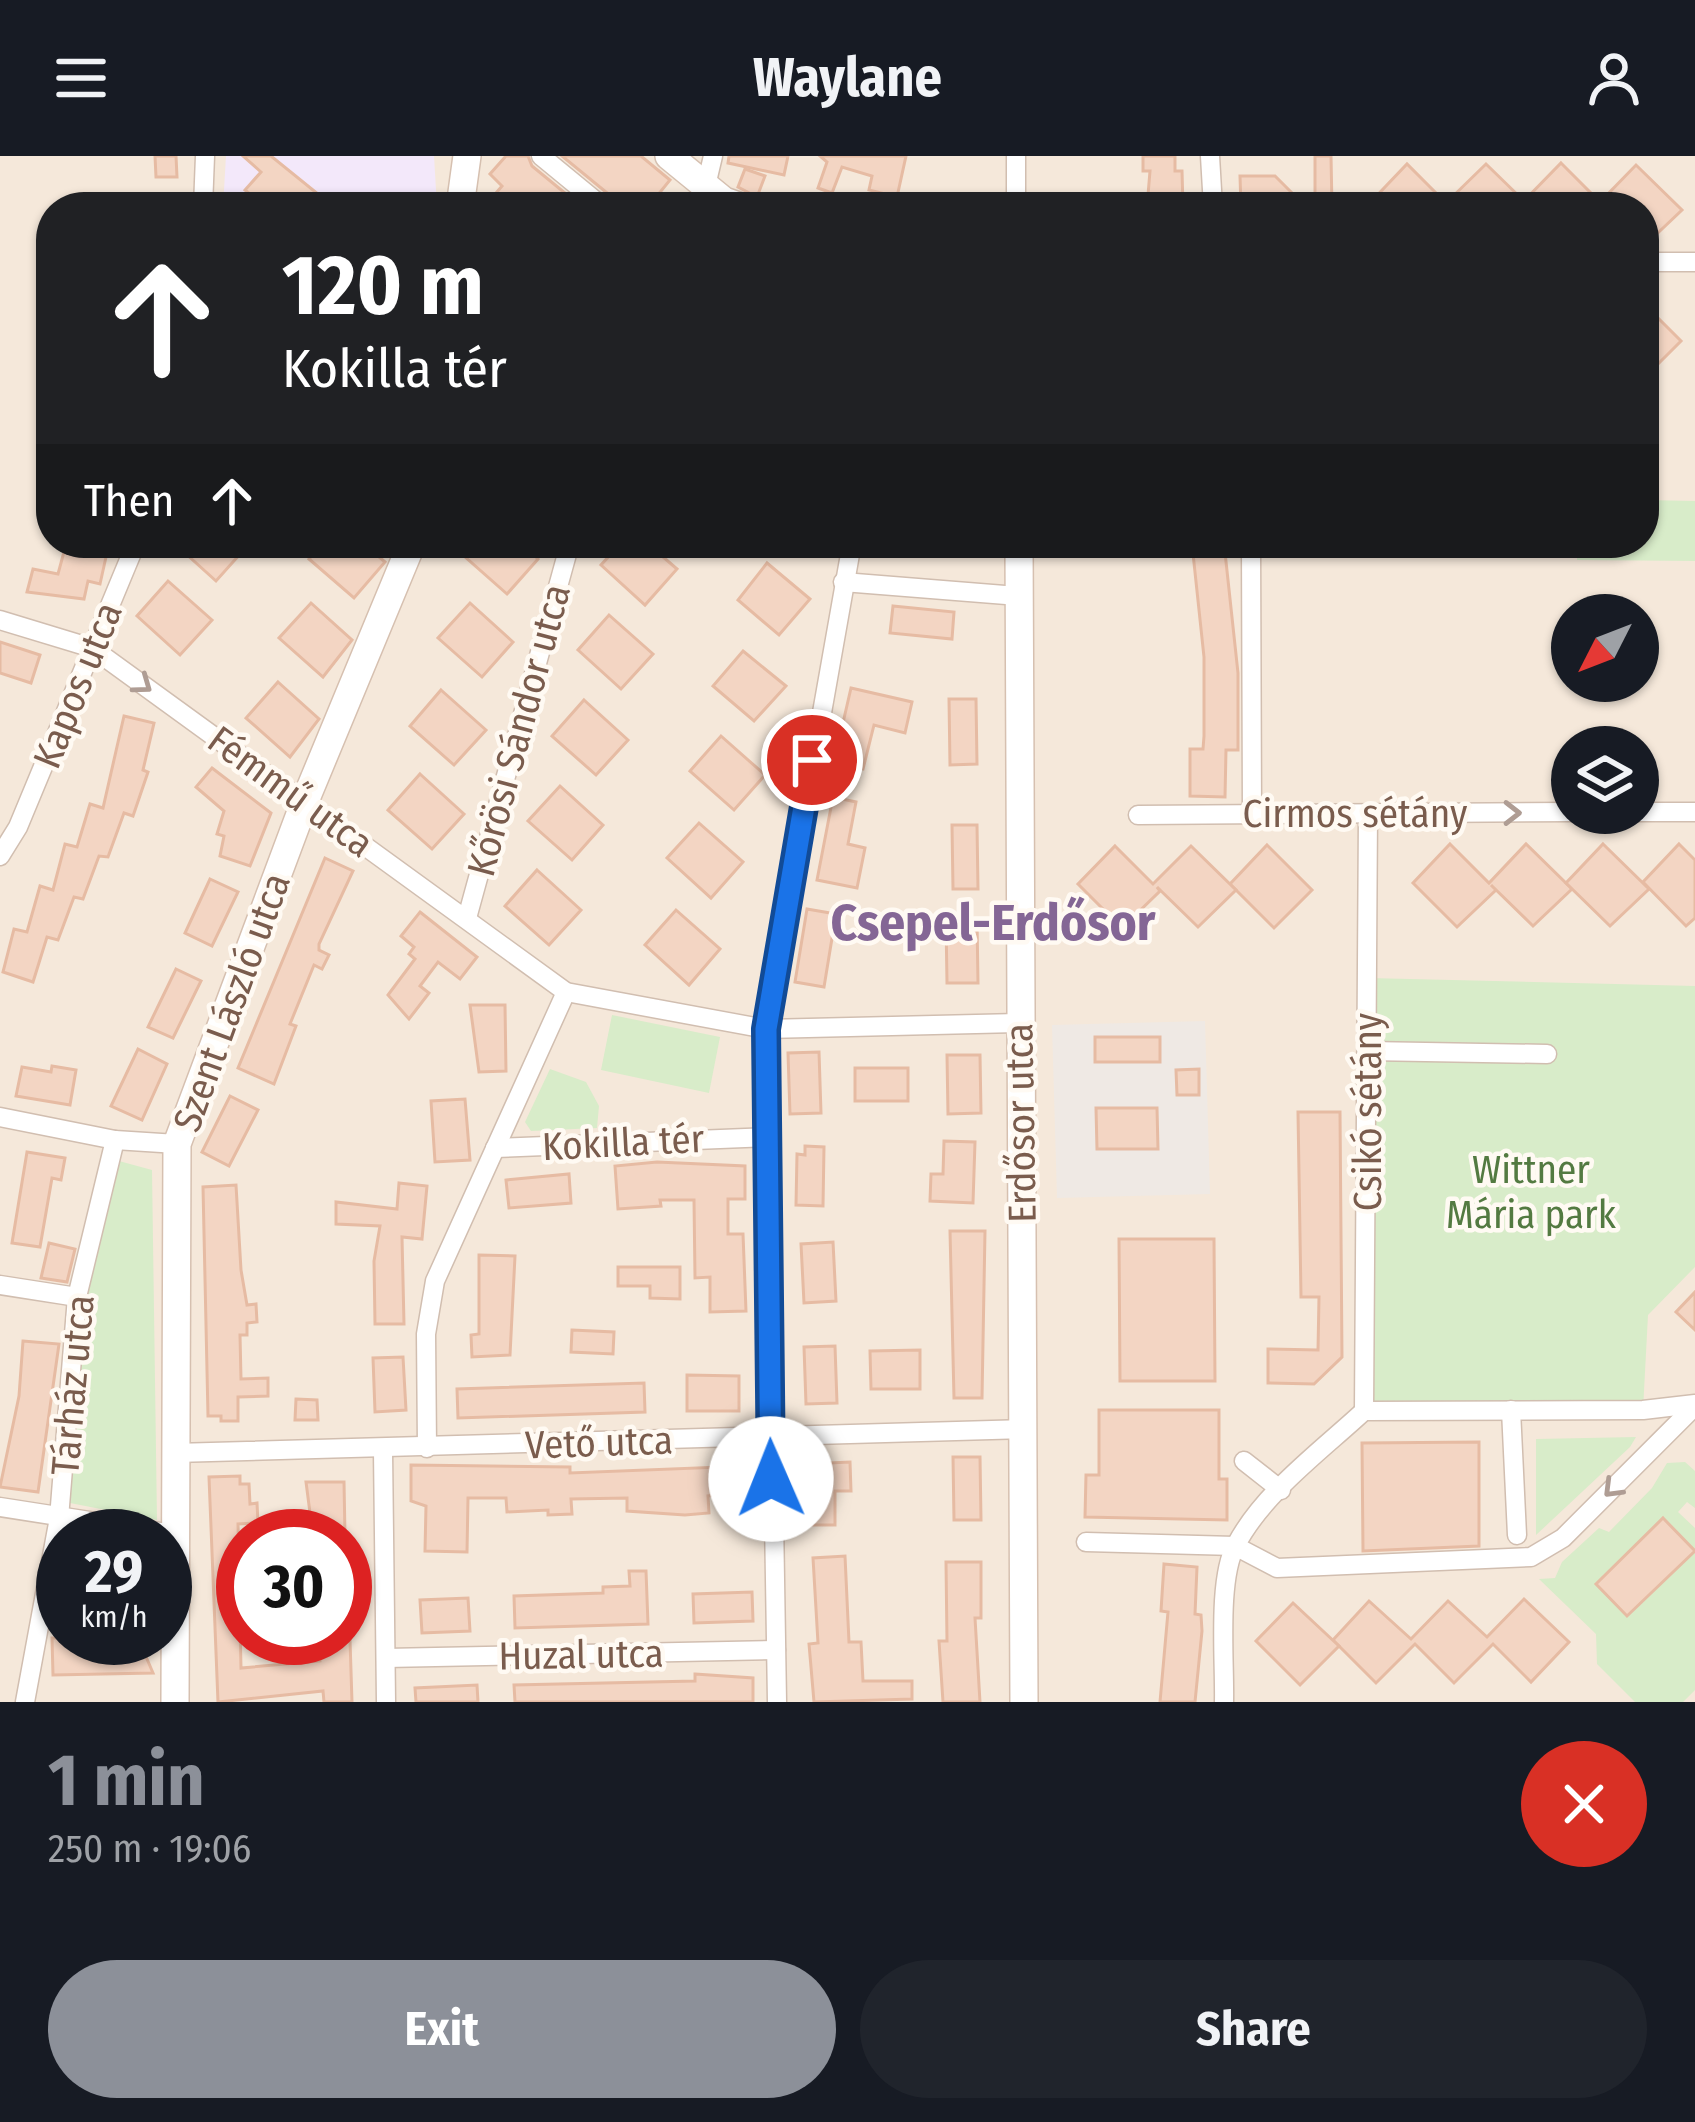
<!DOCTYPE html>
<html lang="en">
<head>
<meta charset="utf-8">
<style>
	:root { --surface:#171b24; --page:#20242c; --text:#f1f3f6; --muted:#9ea1a6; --accent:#8c9099 }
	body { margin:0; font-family:"Fira Sans Condensed",sans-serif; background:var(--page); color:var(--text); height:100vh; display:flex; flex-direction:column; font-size:45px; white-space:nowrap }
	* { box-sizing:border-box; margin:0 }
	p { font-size:39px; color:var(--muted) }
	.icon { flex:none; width:66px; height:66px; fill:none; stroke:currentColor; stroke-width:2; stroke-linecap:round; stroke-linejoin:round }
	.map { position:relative; height:1546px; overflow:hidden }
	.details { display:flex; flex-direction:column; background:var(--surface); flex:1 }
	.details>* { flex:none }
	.guide { position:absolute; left:36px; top:36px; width:1623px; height:366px; border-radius:48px; box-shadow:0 3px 9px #0004; background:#202124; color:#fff; overflow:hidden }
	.needle { width:78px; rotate:228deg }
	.controls { position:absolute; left:1551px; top:438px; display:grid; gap:24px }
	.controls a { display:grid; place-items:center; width:108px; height:108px; border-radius:50%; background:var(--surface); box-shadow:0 3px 9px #0004; font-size:60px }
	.speed { position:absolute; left:36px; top:1353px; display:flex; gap:24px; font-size:60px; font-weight:700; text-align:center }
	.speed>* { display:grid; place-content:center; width:156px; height:156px; border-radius:50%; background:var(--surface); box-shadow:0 3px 9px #0004; line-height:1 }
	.speed small { font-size:30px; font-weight:400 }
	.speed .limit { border:18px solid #d22; background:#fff; color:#111 }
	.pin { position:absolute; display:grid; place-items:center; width:102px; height:102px; color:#fff; margin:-51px; border:6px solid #fff; border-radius:50%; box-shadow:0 3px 12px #0007 }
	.me { position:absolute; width:132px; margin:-66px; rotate:359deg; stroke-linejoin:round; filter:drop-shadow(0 0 9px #0008) }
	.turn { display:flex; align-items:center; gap:42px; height:252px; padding:0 48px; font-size:54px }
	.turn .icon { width:156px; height:156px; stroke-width:2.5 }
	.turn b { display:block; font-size:84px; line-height:102px }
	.then { display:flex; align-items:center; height:114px; padding:0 48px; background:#0003; gap:24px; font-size:45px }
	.round { display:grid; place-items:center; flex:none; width:126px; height:126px; border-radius:63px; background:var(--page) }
	.overview { display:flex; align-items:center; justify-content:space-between; height:204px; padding:0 48px }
	h1 { font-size:72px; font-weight:700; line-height:90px; color:var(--accent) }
	.cta { display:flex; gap:24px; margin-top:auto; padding:24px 48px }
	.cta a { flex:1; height:138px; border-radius:72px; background:var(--accent); color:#fff; font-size:48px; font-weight:700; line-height:138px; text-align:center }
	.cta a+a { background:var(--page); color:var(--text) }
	header { display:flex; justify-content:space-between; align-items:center; height:156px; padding:0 48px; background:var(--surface); font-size:54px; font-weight:700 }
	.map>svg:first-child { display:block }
	.residential { fill:#f5e8da; fill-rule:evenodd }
	.industrial { fill:#efe9e4 }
	.education { fill:#f3e8fa }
	.green { fill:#d8ecc9 }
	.building { fill:#f3d5c3; stroke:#e6bba3; stroke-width:3 }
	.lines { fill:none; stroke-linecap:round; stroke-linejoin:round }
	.street-casing { stroke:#d1beb0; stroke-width:21 }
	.secondary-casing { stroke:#d6c0b0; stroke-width:30 }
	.street { stroke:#fff; stroke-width:18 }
	.secondary { stroke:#fff; stroke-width:27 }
	.oneway { stroke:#af9d94 }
	.route-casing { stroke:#114b97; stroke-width:30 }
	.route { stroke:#1a73e8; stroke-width:21 }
	.labels { text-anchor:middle; stroke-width:9; stroke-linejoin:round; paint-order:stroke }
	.street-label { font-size:39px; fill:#7a5c4d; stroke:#fffaf3 }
	.park-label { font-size:39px; fill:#537a41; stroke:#fffaf3 }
	.district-label { font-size:51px; font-weight:bold; fill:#846695; stroke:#fffaf3 }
</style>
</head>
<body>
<header><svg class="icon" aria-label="menu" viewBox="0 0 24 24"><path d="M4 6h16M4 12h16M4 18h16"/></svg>Waylane<svg class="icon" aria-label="person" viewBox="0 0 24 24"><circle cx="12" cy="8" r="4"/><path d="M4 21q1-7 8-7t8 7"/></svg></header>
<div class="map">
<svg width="1695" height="1546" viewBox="0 0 1695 1546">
	<rect width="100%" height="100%" fill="#fdf6ec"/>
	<!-- residential -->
	<path class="residential" d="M0,0H1695V1546H0ZM51,51H1644V387H51ZM1572,459H1638V525H1572ZM1572,591H1638V657H1572ZM63,1380H165V1482H63ZM243,1380H345V1482H243Z"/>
	<!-- industrial -->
	<polygon class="industrial" points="1205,865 1210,1038 1057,1042 1052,869"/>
	<!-- education -->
	<polygon class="education" points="226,0 434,0 437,51 223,51"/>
	<!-- green -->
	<g class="green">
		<polygon points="1644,344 1695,345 1695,405 1577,404 1577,387 1644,387"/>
		<polygon points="1368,822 1695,830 1695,1111 1648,1159 1643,1254 1364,1255"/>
		<polygon points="612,859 720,881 709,937 601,914"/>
		<polygon points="550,913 586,926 599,950 597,972 531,975 525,966"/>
		<polygon points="119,1005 152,1014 157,1364 70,1347 82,1146"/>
		<polygon points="1636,1281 1630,1291 1536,1379 1536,1283"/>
		<polygon points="1685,1306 1695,1315 1695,1352 1687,1346 1678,1356 1695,1372 1695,1534 1683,1546 1635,1546 1597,1508 1596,1478 1539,1423 1555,1422 1562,1406 1599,1372 1609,1376 1652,1332 1667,1307"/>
	</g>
	<!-- building -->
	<g class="building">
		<polygon points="155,0 176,0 177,21 156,21"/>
		<polygon points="243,0 271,0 334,51 248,51 255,42 245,34 261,16"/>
		<polygon points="506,0 528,0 532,10 582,51 484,51 502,30 490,18"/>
		<polygon points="562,0 641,0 670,24 648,51 616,51 612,41"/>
		<polygon points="729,0 788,0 784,19 728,7"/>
		<polygon points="820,0 906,0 897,41 869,34 872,20 842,11 832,37 818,32 827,6"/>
		<polygon points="1143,0 1175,0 1175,15 1182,15 1183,51 1147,51 1150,15 1143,15"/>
		<polygon points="1315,0 1331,0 1332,51 1315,51"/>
		<polygon points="1561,7 1600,46 1636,9 1682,54 1644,90 1644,51 1366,51 1407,8 1446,47 1486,8 1524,45"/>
		<polygon points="745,13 765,20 757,41 738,31"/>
		<polygon points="1240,20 1275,20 1306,51 1241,51"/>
		<polygon points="1644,148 1681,185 1644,222"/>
		<polygon points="174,387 250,387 216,425"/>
		<polygon points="323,387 363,387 385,406 354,442 309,403"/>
		<polygon points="473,387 521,387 538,403 507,438 463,399"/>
		<polygon points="621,387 647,387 677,413 645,449 601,409"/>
		<polygon points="1224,387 1238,517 1238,594 1226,594 1225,641 1190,640 1190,593 1203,593 1204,580 1204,501 1192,388"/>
		<polygon points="65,392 106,401 100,428 88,425 84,443 27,436 33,413 58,418"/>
		<polygon points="767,407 810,443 779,479 738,444"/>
		<polygon points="168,425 212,464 180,499 137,460"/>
		<polygon points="311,447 352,484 323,521 279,482"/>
		<polygon points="470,447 513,486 482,521 438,482"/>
		<polygon points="893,450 954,456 952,483 890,477"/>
		<polygon points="609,459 653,498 621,533 578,494"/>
		<polygon points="0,486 40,499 31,527 0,517"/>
		<polygon points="743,495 786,530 754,565 713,530"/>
		<polygon points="278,526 319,563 290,601 246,562"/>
		<polygon points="851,532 912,546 905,577 874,569 863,613 834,606"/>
		<polygon points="441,534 486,574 454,609 410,570"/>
		<polygon points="949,543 976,543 977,608 950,609"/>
		<polygon points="584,544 628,584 596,619 552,580"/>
		<polygon points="124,560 154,567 143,614 148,616 133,660 124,657 108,701 99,700 83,743 74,741 58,784 47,781 33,826 3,816 14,773 27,776 40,730 53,734 65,688 77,691 90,648 103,652"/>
		<polygon points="721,580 765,619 734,654 690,615"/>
		<polygon points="212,612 271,657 250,710 220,700 224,680 217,678 224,655 196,631"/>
		<polygon points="420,618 464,658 432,693 388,654"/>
		<polygon points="560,630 603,669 572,704 528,665"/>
		<polygon points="833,641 856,646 848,688 865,692 857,732 817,724"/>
		<polygon points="699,667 743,706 711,742 667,702"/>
		<polygon points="952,669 977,669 978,733 953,733"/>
		<polygon points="1450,688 1489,727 1526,688 1572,733 1533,770 1491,729 1496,734 1457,771 1413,727"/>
		<polygon points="1603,688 1649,733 1610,770 1566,727"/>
		<polygon points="1679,688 1695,704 1695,762 1686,770 1643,726"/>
		<polygon points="1267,689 1312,734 1274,772 1230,728"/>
		<polygon points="1115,690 1153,728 1191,690 1236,734 1198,771 1157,731 1160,735 1122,772 1078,728"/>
		<polygon points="325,702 353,715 319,788 319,794 329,799 322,813 314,809 290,868 296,870 274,928 238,912"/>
		<polygon points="537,714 581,754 549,789 505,750"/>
		<polygon points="210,723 238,736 212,790 185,777"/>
		<polygon points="807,753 836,758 824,831 795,826"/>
		<polygon points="676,754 720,793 689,829 645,789"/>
		<polygon points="420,756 477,801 460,823 438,806 420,830 429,837 409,863 388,839 415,803 409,798 414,791 401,780"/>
		<polygon points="977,764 978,827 947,827 946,765"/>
		<polygon points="176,813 201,825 173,882 148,871"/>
		<polygon points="470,849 505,849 506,915 479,916"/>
		<rect x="1095" y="881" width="65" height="25"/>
		<polygon points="138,893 167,908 142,964 111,950"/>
		<polygon points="819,896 821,957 790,958 788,897"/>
		<polygon points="947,899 980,899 981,957 948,958"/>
		<polygon points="52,910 76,914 70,949 16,940 22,911 51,916"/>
		<rect x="855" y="912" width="53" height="33"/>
		<polygon points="1199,913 1199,939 1177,939 1176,914"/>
		<polygon points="230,940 258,954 229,1010 202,996"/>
		<polygon points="465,943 470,1004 435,1006 431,945"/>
		<polygon points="1096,952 1157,952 1158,993 1097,993"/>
		<polygon points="1298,956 1340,956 1342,1201 1314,1228 1268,1227 1268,1193 1318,1194 1319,1141 1301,1141"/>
		<polygon points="944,985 975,986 973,1047 930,1045 931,1018 943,1018"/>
		<polygon points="805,990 824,991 823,1050 796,1049 797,998 805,999"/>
		<polygon points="27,996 65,1002 61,1024 52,1022 40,1091 12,1087"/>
		<polygon points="657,1006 745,1010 745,1043 728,1043 728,1078 743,1078 746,1155 710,1156 710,1121 695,1122 694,1044 660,1044 661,1050 618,1053 615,1010"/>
		<polygon points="569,1018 571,1047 509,1052 506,1024"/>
		<polygon points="399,1027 427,1030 422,1083 402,1081 404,1168 375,1168 374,1105 380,1070 336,1068 336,1046 397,1053"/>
		<polygon points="236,1029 241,1114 247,1149 256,1148 257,1166 247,1167 247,1179 240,1179 241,1223 268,1222 268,1240 238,1241 238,1265 221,1265 221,1260 208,1260 203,1031"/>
		<polygon points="950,1075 985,1075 982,1242 954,1242"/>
		<polygon points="1119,1083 1214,1083 1215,1225 1120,1225"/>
		<polygon points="833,1086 836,1145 804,1147 801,1088"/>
		<polygon points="49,1087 75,1093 67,1126 41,1122"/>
		<polygon points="479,1099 515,1100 510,1199 472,1201 471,1179 479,1178"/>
		<polygon points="618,1111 680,1111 680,1143 650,1142 650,1130 618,1130"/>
		<polygon points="1695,1136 1695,1174 1676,1156"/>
		<polygon points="572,1174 614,1176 613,1198 571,1196"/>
		<polygon points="23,1185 59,1188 38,1336 0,1331 19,1240"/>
		<polygon points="835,1190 837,1247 806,1248 804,1191"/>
		<polygon points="920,1194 920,1233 871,1233 870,1195"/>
		<polygon points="403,1201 406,1254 375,1256 373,1202"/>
		<polygon points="687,1219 739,1220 739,1255 687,1255"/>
		<polygon points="644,1227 645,1256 458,1262 457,1233"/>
		<polygon points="296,1243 317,1244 318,1264 295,1264"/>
		<polygon points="1099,1254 1219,1254 1219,1323 1227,1323 1227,1364 1085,1361 1086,1319 1099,1319"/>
		<polygon points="1479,1286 1479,1390 1363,1395 1362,1287"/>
		<polygon points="953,1301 980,1301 981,1364 954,1364"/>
		<polygon points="850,1306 851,1335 835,1335 835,1369 810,1369 807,1308"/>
		<polygon points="411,1309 570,1311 570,1317 747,1310 749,1337 708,1340 709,1357 685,1359 627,1355 627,1342 571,1343 572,1358 548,1359 548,1354 507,1356 506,1342 468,1342 467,1396 425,1395 426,1350 411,1345"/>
		<polygon points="240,1320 240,1328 249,1328 250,1348 257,1347 258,1367 238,1368 241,1512 320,1505 318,1486 350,1484 352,1546 324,1546 323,1535 218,1546 209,1321"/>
		<polygon points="306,1326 344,1326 345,1380 313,1380"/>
		<polygon points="1663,1362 1695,1395 1627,1460 1596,1428"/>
		<polygon points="845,1400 849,1486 861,1486 863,1525 912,1525 912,1543 814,1546 809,1488 818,1487 813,1402"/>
		<polygon points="946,1406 981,1406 981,1462 975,1462 980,1546 943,1546 939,1485 947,1485"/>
		<polygon points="1164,1408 1197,1411 1195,1458 1201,1459 1202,1475 1195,1546 1160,1546 1168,1456 1161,1455"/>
		<polygon points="629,1415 646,1415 648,1468 515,1472 514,1440 603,1437 603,1431 630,1430"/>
		<polygon points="752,1436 753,1465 694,1467 693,1438"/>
		<polygon points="468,1442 470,1475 422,1477 420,1444"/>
		<polygon points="1524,1443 1569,1486 1531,1526 1493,1488 1454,1527 1415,1488 1376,1527 1333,1484 1369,1445 1411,1483 1448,1445 1487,1481"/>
		<polygon points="1293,1447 1339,1490 1300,1529 1256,1485"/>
		<polygon points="52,1482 138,1482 153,1517 53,1519"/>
		<polygon points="695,1518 753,1522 753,1546 515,1546 514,1529 695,1525"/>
		<polygon points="477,1529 478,1546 416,1546 415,1532"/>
	</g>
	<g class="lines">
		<!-- street casing -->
		<g class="street-casing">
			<g id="street">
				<polyline points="541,0 603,51"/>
				<polyline points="1016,0 1016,51"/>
				<polyline points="1210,0 1213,51"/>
				<polyline points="203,51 205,0"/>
				<polyline points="701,51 713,0"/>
				<polyline points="1644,106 1695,106"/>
				<polyline points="1251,387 1252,658"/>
				<polyline points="843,426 1019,440"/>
				<polyline points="0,464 92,492 566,836 766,873 1018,867"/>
				<polyline points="1638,656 1695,656"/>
				<polyline points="1138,659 1572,656"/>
				<polyline points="0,700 18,671 136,387"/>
				<polyline points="467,762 570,387"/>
				<polyline points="1368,895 1547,898"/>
				<polyline points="0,961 115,984 177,988"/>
				<polyline points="495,992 770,981"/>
				<polyline points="0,1129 77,1141"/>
				<polyline points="1511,1254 1517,1379"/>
				<polyline points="1364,1255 1368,657"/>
				<polyline points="427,1292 426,1178 435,1125 566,836"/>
				<polyline points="383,1295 386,1546"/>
				<polyline points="175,1297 1024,1273"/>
				<polyline points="1244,1305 1281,1334"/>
				<polyline points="0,1351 173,1378"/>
				<polyline points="1086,1386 1235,1390 1277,1412 1531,1401 1563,1382 1695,1250"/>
				<polyline points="386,1502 776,1494"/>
				<polyline points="25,1546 59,1362 77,1141 115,984"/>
				<polyline points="777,1546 766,873 852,387"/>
				<path d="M1224,1546C1225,1506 1217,1423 1236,1389C1263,1337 1322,1294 1364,1255L1643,1254L1695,1248"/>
			</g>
		</g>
		<!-- secondary casing -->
		<g class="secondary-casing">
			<g id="secondary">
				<polyline points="669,0 724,45 741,51"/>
				<polyline points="460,51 467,0"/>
				<polyline points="1019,387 1024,1546"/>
				<polyline points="175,1546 177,988 305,645 412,387"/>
			</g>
		</g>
		<!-- street -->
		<use href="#street" class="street"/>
		<!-- secondary -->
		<use href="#secondary" class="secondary"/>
	</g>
	<!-- one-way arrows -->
	<defs><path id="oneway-chevron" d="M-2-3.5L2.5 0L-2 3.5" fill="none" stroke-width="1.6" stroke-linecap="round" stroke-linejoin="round" transform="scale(3)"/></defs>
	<g class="oneway">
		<use href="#oneway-chevron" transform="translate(143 529) rotate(36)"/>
		<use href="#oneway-chevron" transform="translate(1512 657)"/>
		<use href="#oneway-chevron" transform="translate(1612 1333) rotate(135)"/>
	</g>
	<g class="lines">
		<!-- route casing -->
		<g class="route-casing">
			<polyline id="route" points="771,1323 766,873 812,604"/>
		</g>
		<!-- route -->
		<use href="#route" class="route"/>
	</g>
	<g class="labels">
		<!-- street labels -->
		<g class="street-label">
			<text transform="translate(77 529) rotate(-68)" y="14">Kapos utca</text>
			<text transform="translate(518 574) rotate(-75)" y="14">Kőrösi Sándor utca</text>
			<text transform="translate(291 635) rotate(36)" y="14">Fémmű utca</text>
			<text x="1355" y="671">Cirmos sétány</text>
			<text transform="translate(231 846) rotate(-70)" y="14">Szent László utca</text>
			<text transform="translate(1367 956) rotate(-90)" y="14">Csikó sétány</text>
			<text transform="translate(1020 967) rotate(-91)" y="14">Erdősor utca</text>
			<text transform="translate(623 986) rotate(-3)" y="14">Kokilla tér</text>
			<text transform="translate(72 1229) rotate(-85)" y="14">Tárház utca</text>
			<text transform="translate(599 1286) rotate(-2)" y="14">Vető utca</text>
			<text transform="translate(581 1498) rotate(-1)" y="14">Huzal utca</text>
		</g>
		<!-- park labels -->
		<g class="park-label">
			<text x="1531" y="1027">Wittner<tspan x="1531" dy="45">Mária park</tspan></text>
		</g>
		<!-- district labels -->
		<g class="district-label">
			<text x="993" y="784">Csepel-Erdősor</text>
		</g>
	</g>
</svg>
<div class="controls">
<a><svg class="needle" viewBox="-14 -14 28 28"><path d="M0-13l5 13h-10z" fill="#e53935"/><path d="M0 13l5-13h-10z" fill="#9ea1a6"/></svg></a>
<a><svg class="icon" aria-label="layers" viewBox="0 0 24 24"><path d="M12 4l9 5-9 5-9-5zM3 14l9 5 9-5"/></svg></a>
</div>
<div class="speed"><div>29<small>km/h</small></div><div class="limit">30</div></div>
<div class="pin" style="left:812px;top:604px;background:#d93025"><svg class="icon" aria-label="arrive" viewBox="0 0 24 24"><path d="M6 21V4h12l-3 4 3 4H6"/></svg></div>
<svg class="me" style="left:771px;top:1323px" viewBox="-20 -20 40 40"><circle r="19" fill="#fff"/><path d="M0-13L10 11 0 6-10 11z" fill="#1a73e8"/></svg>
<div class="guide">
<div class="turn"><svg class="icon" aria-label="ahead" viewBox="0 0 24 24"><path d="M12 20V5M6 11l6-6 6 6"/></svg><div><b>120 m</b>Kokilla tér</div></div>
<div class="then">Then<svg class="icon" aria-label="ahead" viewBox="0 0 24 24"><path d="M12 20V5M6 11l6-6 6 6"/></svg></div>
</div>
</div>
<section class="details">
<div class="overview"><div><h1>1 min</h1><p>250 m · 19:06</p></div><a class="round" style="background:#d93025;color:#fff"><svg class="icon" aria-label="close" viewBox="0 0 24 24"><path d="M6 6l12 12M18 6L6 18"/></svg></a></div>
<div class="cta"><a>Exit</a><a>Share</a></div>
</section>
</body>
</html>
